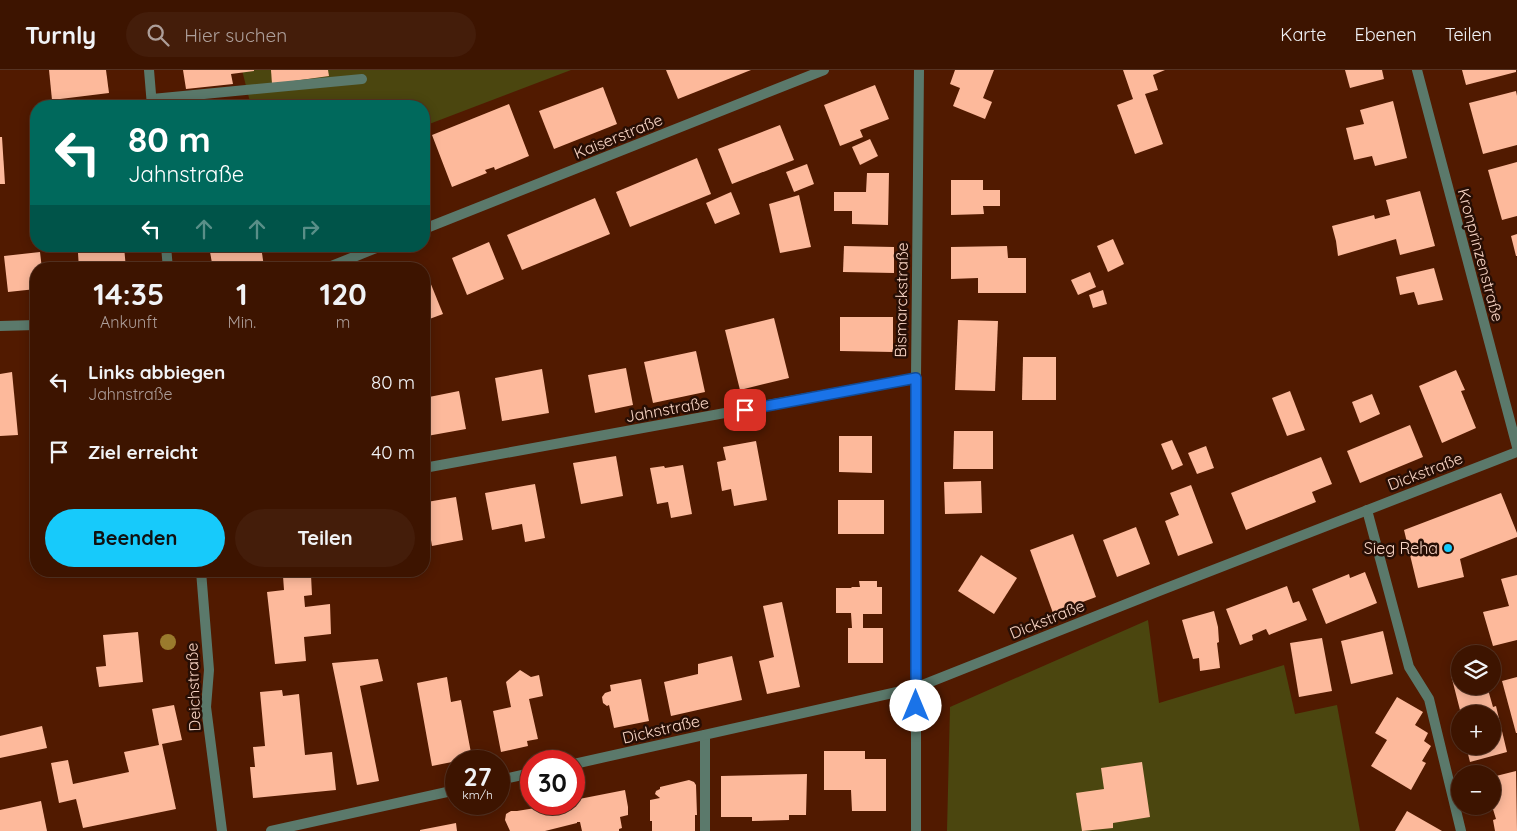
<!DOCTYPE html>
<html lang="de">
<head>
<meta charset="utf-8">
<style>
	:root { --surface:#3d1400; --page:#441d0a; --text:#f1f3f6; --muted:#ad9e99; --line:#563322; --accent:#17cafb }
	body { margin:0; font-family:Quicksand,sans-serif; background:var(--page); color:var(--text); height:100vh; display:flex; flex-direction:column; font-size:19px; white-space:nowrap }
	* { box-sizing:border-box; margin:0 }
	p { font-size:16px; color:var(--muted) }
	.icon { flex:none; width:28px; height:28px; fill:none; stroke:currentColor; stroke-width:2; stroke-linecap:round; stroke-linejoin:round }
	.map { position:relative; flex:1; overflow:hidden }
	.drawer { position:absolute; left:30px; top:192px; width:400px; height:315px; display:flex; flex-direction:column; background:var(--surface); border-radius:20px; box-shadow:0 2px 12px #0003,0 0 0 1px var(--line) }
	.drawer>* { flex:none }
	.guide { position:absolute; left:30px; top:30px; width:400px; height:152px; border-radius:20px; box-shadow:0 2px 12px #0003,0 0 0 1px var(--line); background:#00695c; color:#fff; overflow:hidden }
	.tools { position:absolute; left:1451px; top:575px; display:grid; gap:10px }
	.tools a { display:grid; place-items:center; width:50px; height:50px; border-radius:50%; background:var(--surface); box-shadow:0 2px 12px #0003,0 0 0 1px var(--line); font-size:25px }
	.speed { position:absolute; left:445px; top:680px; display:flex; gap:10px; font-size:25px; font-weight:700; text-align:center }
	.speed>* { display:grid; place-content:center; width:65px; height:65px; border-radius:50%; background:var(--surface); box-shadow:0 2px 12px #0003,0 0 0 1px var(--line); line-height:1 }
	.speed small { font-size:12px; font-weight:400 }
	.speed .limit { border:8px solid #d22; background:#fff; color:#111 }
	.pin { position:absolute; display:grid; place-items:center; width:42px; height:42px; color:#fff; margin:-21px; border-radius:10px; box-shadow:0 2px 8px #0006 }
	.me { position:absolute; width:55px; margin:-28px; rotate:0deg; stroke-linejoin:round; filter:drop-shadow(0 0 4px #0008) }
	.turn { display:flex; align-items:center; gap:18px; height:105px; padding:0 15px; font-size:22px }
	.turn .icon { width:65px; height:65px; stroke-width:2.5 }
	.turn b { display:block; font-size:35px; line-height:42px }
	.lanes { display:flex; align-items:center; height:48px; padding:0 15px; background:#0003; justify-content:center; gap:25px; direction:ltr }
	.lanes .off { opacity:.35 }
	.eta { display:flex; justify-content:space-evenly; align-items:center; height:85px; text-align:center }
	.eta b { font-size:30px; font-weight:800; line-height:35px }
	.primary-button { display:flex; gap:10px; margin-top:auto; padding:10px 15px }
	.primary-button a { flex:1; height:58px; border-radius:30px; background:var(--accent); color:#111; font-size:20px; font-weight:800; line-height:58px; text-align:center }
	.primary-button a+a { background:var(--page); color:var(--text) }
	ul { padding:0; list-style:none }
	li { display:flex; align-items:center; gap:15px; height:70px; padding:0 15px }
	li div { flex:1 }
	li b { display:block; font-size:19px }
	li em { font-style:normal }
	header { display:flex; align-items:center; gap:30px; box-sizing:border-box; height:70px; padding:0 25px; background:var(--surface); border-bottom:1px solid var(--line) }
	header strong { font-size:24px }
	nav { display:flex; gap:28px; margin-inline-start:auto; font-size:18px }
	.search { width:350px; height:45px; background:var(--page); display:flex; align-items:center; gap:12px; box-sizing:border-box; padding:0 18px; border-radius:28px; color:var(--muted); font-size:19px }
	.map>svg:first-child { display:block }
	.green { fill:#4b460f }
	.building { fill:#fdb99b }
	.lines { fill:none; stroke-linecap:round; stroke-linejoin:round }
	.service { stroke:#5b796b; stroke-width:10 }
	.minor { stroke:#5b796b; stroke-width:10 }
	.tree { fill:#9a7b2d }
	.route-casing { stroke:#114b97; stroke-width:12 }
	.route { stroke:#1a73e8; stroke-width:9 }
	.poi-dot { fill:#17cafb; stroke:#270e04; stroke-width:2 }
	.labels { text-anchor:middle; stroke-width:5; stroke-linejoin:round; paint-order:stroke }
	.street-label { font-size:16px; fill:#f9d5c5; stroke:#270e04 }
	.poi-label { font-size:16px; fill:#f9d5c5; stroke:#270e04; text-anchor:end }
</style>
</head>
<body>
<header>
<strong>Turnly</strong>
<div class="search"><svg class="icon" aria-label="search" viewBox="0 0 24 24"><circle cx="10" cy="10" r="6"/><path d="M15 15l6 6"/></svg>Hier suchen</div>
<nav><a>Karte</a><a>Ebenen</a><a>Teilen</a></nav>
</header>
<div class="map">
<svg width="1517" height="761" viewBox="0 0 1517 761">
	<rect width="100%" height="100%" fill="#511a00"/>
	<!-- green -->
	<g class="green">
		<polygon points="242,0 571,0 424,56 424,36 251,36"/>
		<polygon points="1148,550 1159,633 1284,595 1295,644 1337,635 1360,761 947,761 950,637"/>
	</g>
	<!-- building -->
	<g class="building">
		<polygon points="49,0 106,0 109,23 52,30"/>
		<polygon points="183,0 254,0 254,1 231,4 233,14 186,19"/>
		<polygon points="271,0 328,0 329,6 272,14"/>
		<polygon points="666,0 751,0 678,29"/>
		<polygon points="955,0 994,0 983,28 992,32 985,49 953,36 960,18 950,14"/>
		<polygon points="1123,0 1165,0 1153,5 1158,20 1145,24 1163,74 1135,84 1117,35 1133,29"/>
		<polygon points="1345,0 1382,0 1384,9 1350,18"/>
		<polygon points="1462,0 1516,0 1516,2 1466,15"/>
		<polygon points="875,15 889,49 860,60 863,67 840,76 824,35"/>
		<polygon points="603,17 617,54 554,79 539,41"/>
		<polygon points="1516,21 1517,26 1517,75 1483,84 1469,33"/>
		<polygon points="1393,31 1407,88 1375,96 1372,86 1354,90 1346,58 1364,54 1360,40"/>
		<polygon points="509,34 529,86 495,100 494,97 485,100 487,103 452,117 432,65"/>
		<polygon points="780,55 794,90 732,114 718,79"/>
		<polygon points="0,67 2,67 5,114 0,114"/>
		<polygon points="870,69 878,86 860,95 852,77"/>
		<polygon points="697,88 711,124 630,157 616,122"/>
		<polygon points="1517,92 1517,146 1502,150 1488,100"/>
		<polygon points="807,94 814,114 794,122 786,102"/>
		<polygon points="867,103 889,103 888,155 852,154 852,141 834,141 834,122 866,122"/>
		<polygon points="951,110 983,110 983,120 1000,120 1000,136 983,136 984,144 951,145"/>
		<polygon points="424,113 430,128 424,131"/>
		<polygon points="1420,121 1435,176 1400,185 1396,169 1338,186 1336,171 1332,156 1374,145 1375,149 1390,145 1386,130"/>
		<polygon points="731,122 740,144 715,154 706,133"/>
		<polygon points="799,125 811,177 780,183 769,134"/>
		<polygon points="595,128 610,164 522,200 507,165"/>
		<polygon points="1517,164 1517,186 1516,186 1511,166"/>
		<polygon points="1113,169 1124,194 1108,202 1097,176"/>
		<polygon points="489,172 504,209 467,225 452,188"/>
		<polygon points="87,176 124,176 126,199 79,199 78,183 87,182"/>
		<polygon points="209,176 261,176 264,197 250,199 213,199"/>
		<polygon points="844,176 894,177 894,203 843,202"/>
		<polygon points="1007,176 1008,188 1026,188 1026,223 978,223 978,208 951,209 951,177"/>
		<polygon points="40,182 42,199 36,199 36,219 8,222 4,186"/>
		<polygon points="424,197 443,244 424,251"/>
		<polygon points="1434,198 1443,230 1418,235 1414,222 1400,225 1396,207"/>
		<polygon points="1090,202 1096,217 1078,225 1071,210"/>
		<polygon points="1103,220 1107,234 1093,238 1089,225"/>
		<polygon points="840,247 893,247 893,282 840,281"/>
		<polygon points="774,248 789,308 740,320 725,260"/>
		<polygon points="958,250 998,251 995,321 955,320"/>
		<polygon points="696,281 705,322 653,333 644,292"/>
		<polygon points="1023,287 1056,287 1056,330 1022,330"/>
		<polygon points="626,298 633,335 595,343 588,305"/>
		<polygon points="542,299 549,343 502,351 495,308"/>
		<polygon points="1456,300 1465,320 1461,321 1476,358 1442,373 1419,316"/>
		<polygon points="12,302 18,365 0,366 0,304"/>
		<polygon points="459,321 466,359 427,366 424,347 424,328"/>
		<polygon points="1290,321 1305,360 1287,366 1272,328"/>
		<polygon points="1372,324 1380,344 1360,353 1352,332"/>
		<polygon points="1410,355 1423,387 1360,413 1347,381"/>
		<polygon points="954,361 993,361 993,399 953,399"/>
		<polygon points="839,366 872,366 872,403 839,402"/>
		<polygon points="1172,370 1183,395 1172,400 1161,374"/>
		<polygon points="756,371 767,430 734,436 731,419 722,421 717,392 726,390 723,377"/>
		<polygon points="1206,376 1214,398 1197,404 1188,383"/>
		<polygon points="616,386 623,426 581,434 573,393"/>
		<polygon points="1321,387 1332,414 1312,422 1316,432 1246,460 1231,423"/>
		<polygon points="683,395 692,444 671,448 668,432 657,434 650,398 664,396 665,398"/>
		<polygon points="981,411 982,443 945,444 944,412"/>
		<polygon points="535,414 545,468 525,472 522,454 492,460 485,423"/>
		<polygon points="1191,415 1213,473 1178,486 1165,451 1179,445 1170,423"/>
		<polygon points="1501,423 1517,463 1517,467 1460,489 1464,507 1418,518 1404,460"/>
		<polygon points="456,427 463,470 432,476 427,446 429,446 427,432"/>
		<rect x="838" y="430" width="46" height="34"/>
		<polygon points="1136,457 1150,494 1117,507 1103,470"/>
		<polygon points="1073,464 1096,527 1053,543 1030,480"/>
		<polygon points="981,485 1017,508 994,544 958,521"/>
		<polygon points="91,501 133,501 133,503 92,507"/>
		<polygon points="1365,502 1377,533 1326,554 1312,519 1349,504 1350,508"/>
		<polygon points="301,504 301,506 311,505 312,525 304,526 305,537 330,534 331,564 304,567 306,591 275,594 267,522 284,520 283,506"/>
		<polygon points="1517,505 1517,570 1493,576 1483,542 1509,536 1501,509"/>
		<polygon points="859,511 877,511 877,517 882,517 882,544 863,544 863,558 883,558 883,593 848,593 848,558 852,558 851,543 836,543 836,518 852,518 851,517 860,517"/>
		<polygon points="1287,516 1293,533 1299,531 1307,550 1269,565 1266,559 1252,565 1253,570 1240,575 1226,539"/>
		<polygon points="782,532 800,617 767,624 759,591 774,587 763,536"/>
		<polygon points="1214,541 1218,557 1219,572 1217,573 1220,598 1200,601 1199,588 1193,589 1182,550"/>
		<polygon points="1383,561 1393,604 1351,614 1341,571"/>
		<polygon points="138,562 143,612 99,617 96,597 106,596 103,565"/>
		<polygon points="1322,568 1332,621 1299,627 1290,573"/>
		<polygon points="732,586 742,630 671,646 664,612 698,604 698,594"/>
		<polygon points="378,589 383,611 360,616 379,711 357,715 332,593"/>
		<polygon points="520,600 531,607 539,605 543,626 529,629 538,669 527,671 528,676 501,682 493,641 511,637 506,612"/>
		<polygon points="1460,603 1460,616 1487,616 1493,637 1496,636 1507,682 1470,692 1466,676 1492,676 1492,644 1461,644 1451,605"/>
		<polygon points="447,607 451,632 461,630 472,688 432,696 417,613"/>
		<polygon points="1517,607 1517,663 1516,663 1502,611"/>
		<polygon points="641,609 649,651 614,658 609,635 607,636 603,633 602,627 605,623 611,621 610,615"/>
		<polygon points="282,620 283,626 299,624 305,685 332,682 336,720 253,728 250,697 255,697 253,677 265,676 260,622"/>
		<polygon points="1397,627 1423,642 1415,655 1428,663 1424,671 1431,676 1422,691 1426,693 1411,720 1371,696 1387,670 1375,663"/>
		<polygon points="174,635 182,670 162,674 176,739 83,758 76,729 59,733 51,693 68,690 73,714 129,702 124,682 159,675 152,639"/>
		<polygon points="42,656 47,678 0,688 0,666"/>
		<polygon points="824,681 865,681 865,689 886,689 886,741 852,741 851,720 824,720"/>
		<polygon points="1142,692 1150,747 1113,753 1113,758 1082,761 1076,723 1104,719 1101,698"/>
		<polygon points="1516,701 1517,761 1495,761 1493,750 1496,749 1492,736 1492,707"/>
		<polygon points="807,704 806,745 789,745 789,750 752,751 752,747 721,747 721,706"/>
		<polygon points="689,710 694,712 696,715 697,745 695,745 695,761 652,761 652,751 650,751 650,730 660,728 655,724 656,721 660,719 660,717"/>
		<polygon points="625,720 628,737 628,745 620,747 622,758 619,759 619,761 582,761 580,752 577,752 577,753 545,761 510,761 505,750 506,744 511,741 517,741 560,734 574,734 574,730"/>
		<polygon points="41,731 47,761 0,761 0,740"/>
		<polygon points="1407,741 1442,761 1395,761"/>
		<polygon points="456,753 457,761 420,761 420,760"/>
	</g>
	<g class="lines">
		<!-- service -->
		<g class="service">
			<polyline points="152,29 362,9"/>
			<polyline points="705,761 705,665"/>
		</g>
		<!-- minor -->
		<g class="minor">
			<polyline points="149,0 152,36"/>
			<polyline points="1417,0 1517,377"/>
			<polyline points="424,159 824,0"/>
			<polyline points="166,176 168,199"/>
			<polyline points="324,199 381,176"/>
			<polyline points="0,256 36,255"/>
			<polyline points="424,398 916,308"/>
			<polyline points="1367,440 1409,597 1429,629 1461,761"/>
			<polyline points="201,501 209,600 206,637 222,761"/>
			<polyline points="574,694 915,618 1159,521 1517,382"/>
			<polyline points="499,710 531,703"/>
			<polyline points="271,761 456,720"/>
			<polyline points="916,761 916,308 919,0"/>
		</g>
	</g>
	<!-- trees -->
	<circle class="tree" cx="168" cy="572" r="8"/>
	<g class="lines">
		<!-- route casing -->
		<g class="route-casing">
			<polyline id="route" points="745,340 916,308 916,636"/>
		</g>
		<!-- route -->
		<use href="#route" class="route"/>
	</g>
	<!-- markers -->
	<circle class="poi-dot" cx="1448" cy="478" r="5"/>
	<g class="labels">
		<!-- street labels -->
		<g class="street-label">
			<text transform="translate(618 66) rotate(-22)" y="6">Kaiserstraße</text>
			<text transform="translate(1481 185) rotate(75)" y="6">Kronprinzenstraße</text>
			<text transform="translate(901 230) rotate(-89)" y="6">Bismarckstraße</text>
			<text transform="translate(667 339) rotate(-10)" y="6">Jahnstraße</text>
			<text transform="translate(1425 401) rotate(-21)" y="6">Dickstraße</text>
			<text transform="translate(1047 549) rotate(-22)" y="6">Dickstraße</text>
			<text transform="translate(193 617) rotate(-92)" y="6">Deichstraße</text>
			<text transform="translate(661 659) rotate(-13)" y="6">Dickstraße</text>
		</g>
		<!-- poi labels -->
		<g class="poi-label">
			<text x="1438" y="484">Sieg Reha</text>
		</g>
	</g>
</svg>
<div class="tools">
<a><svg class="icon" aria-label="layers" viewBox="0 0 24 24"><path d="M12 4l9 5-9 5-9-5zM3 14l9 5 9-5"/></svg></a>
<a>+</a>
<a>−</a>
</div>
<div class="speed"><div>27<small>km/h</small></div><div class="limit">30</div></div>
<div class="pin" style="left:745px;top:340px;background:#d93025"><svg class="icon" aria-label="arrive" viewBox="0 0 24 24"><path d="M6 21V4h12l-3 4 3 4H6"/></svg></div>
<svg class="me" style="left:916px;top:636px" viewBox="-20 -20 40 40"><circle r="19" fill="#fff"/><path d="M0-13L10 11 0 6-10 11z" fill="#1a73e8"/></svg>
<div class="guide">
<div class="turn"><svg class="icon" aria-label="left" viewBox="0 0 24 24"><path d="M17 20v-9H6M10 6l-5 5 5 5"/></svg><div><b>80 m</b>Jahnstraße</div></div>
<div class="lanes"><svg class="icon" aria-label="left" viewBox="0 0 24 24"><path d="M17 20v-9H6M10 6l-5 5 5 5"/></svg><svg class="icon off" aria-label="ahead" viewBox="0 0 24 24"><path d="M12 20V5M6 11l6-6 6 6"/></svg><svg class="icon off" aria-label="ahead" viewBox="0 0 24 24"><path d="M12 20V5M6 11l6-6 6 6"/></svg><svg class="icon off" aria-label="right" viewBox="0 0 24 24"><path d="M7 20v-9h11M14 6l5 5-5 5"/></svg></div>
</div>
<section class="drawer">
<div class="eta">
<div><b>14:35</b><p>Ankunft</p></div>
<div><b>1</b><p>Min.</p></div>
<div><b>120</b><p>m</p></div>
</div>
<ul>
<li><svg class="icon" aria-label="left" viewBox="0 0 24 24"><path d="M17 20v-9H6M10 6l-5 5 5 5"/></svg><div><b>Links abbiegen</b><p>Jahnstraße</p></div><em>80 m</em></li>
<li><svg class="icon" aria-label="arrive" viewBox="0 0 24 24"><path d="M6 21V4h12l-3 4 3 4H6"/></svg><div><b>Ziel erreicht</b></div><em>40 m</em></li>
</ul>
<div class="primary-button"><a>Beenden</a><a>Teilen</a></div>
</section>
</div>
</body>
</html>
